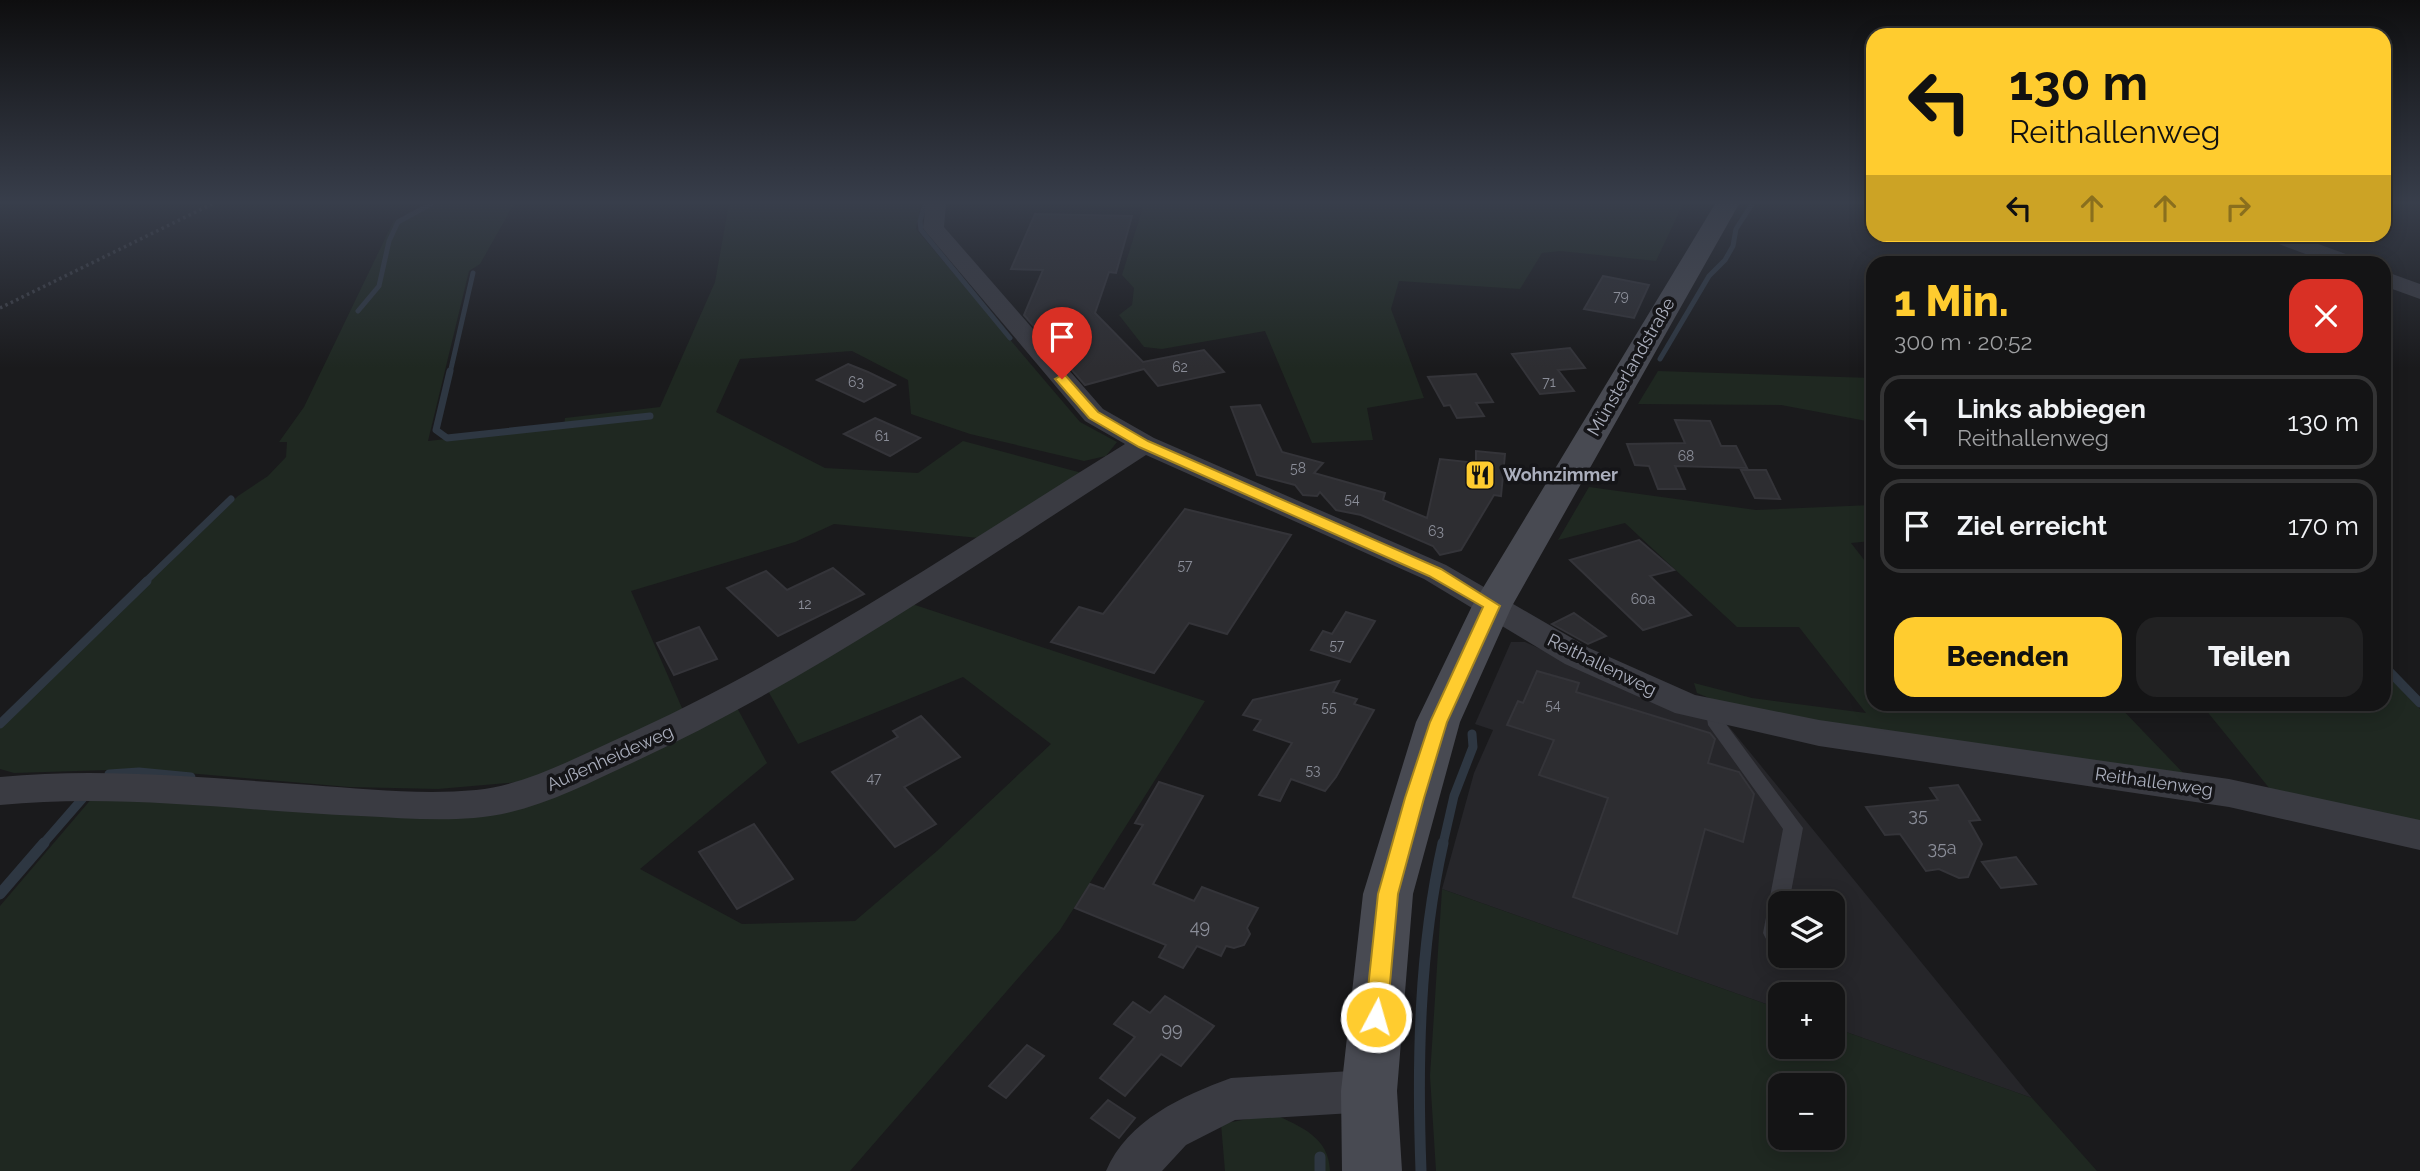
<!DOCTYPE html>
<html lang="de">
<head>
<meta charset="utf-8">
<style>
	:root { --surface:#141415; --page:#212122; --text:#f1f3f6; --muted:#9d9ea0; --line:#333334; --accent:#ffcc2f }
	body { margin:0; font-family:Raleway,sans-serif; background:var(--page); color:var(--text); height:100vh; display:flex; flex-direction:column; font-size:26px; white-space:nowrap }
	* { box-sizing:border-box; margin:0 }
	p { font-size:23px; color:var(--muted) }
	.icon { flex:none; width:38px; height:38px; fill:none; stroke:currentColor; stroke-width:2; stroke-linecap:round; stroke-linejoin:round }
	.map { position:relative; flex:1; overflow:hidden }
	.side { position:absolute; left:1866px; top:256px; width:525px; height:455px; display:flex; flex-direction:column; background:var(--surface); border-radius:21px; box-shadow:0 4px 18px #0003,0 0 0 2px var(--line) }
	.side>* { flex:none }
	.top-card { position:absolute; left:1866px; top:28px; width:525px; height:214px; border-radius:21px; box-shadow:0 4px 18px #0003,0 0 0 2px var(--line); background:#ffcc2f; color:#111; overflow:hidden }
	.buttons { position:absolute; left:1768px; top:891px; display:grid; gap:14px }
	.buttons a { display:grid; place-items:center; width:77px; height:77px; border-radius:14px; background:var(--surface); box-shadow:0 4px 18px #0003,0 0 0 2px var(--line); font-size:35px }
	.pin { position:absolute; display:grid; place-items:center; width:60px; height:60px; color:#fff; margin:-72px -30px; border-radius:50% 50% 50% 0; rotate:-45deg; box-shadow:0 0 7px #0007 }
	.pin .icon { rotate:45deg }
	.me { position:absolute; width:77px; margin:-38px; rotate:6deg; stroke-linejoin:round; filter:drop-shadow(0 0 5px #0008) }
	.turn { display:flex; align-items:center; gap:24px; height:147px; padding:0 28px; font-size:32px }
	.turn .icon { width:91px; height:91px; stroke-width:2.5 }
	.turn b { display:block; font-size:49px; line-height:60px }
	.lanes { display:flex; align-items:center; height:66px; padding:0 28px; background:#0003; justify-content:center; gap:35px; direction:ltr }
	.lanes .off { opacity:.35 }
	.round { display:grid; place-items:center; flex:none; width:74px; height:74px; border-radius:21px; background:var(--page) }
	.summary { display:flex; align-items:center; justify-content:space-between; height:119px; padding:0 28px }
	h1 { font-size:42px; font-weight:800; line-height:52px; color:var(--accent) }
	.action { display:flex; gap:14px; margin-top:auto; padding:14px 28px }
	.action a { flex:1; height:80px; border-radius:21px; background:var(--accent); color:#111; font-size:28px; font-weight:800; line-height:80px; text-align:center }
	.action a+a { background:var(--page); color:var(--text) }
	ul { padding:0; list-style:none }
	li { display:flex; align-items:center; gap:21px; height:94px; margin:0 14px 10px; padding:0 14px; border:4px solid var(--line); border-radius:21px }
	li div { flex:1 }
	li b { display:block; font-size:26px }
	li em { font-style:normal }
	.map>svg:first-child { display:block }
	.built { fill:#26262a; fill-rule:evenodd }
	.green { fill:#1f2821; fill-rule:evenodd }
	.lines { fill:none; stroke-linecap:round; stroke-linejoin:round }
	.stream-far3 { stroke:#2e3742; stroke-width:5 }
	.stream-far2 { stroke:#2e3742; stroke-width:7 }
	.stream-far1 { stroke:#2e3742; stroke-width:9 }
	.stream { stroke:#2e3742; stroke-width:11 }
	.building { fill:#2d2d31; stroke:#343439; stroke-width:2 }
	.path { stroke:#404249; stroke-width:3.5; stroke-dasharray:2.5 3.5; stroke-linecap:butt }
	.service { fill:#3a3b42; fill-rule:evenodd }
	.minor { fill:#3a3b42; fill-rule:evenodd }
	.secondary { fill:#484a52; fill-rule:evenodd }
	.route { fill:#ffcc2f; stroke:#a6851f; stroke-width:2 }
	.labels { text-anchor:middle; stroke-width:7; stroke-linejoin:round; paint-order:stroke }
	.number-label { font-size:14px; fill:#8b8e99 }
	.street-label { font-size:18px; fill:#abafbd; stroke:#151518 }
	.poi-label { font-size:18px; font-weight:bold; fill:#abafbd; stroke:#151518; text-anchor:start }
	.near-number-label { font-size:18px; fill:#8b8e99 }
</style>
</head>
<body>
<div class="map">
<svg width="2420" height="1171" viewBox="0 0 2420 1171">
	<rect width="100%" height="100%" fill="#1a1a1c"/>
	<!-- built -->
	<path class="built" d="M1511,642H1525L1683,713L1726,723L2032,1098L1832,1027V994H1780V1009L1442,889L1474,773L1493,730L1475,724ZM1780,903H1832V956H1780Z"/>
	<!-- green -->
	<g class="green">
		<polygon points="436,204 514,204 480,264 469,271 428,441 564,426 565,418 660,407 715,282 729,204 921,204 916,229 1080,422 1117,442 1106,456 1084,461 970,434 911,414 908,380 852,351 740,359 716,412 825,468 918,473 963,441 1082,473 979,538 834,524 795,542 631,591 685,715 532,781 438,789 349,787 141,769 14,773 0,769 0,728 238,496 268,476 286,457 287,442 279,442 304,407 394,220 402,222"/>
		<polygon points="1683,204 1656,261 1560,251 1542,253 1520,289 1399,281 1391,309 1424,398 1367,408 1373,440 1312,443 1265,331 1162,349 1144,347 1119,315 1132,305 1134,288 1122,275 1143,207 1054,205"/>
		<polygon points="1658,371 1872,378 1872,422 1781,405 1638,404"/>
		<polygon points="1589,487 1756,510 1872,505 1872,541 1851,543 1872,570 1872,704 2117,704 2188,778 1922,739 1721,703 1697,693 1694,683 1752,698 1866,713 1799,627 1737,627 1625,523 1558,540"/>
		<polygon points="906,602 1205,701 1060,930 850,1171 0,1171 0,906 93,797 470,815 735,704 767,763 640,869 742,924 855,921 937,851 1051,744 963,677 798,744 767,689"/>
		<polygon points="2384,672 2420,709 2420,822 2270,789 2201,704 2384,704"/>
		<path d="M1442,889L1780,1009V1046H1832V1027L2032,1098L2097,1171H1436L1430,1076ZM1780,1085H1832V1138H1780Z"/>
		<path d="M1274,1114C1301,1127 1329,1137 1330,1171H1225L1221,1124Z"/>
	</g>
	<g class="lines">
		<!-- stream-far3 -->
		<g class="stream-far3">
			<polyline points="925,204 920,221 921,230 1010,338"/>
			<polyline points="358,311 379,286 389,241 398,222 431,204"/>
			<polyline points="1660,359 1709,276 1725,260 1733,246 1736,229 1752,204"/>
			<polyline points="450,373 473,273"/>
		</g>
		<!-- stream-far2 -->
		<g class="stream-far2">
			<polyline points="450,371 436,430 447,438 650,416"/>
			<polyline points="145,582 231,499"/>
		</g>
		<!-- stream-far1 -->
		<g class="stream-far1">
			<polyline points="2384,666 2420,703"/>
			<polyline points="0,724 147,581"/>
			<polyline points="109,774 139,772 191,777"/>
			<polyline points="43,844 83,798"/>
			<polyline points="1443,844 1454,796 1473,747 1472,734"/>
		</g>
		<!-- stream -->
		<g class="stream">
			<polyline points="0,894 44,843"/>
			<polyline points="1320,1157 1320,1171"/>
			<path d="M1421,1171C1417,1062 1419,949 1443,843"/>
		</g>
	</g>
	<!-- building -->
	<g class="building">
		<polygon points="1035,214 1132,216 1116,273 1109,272 1095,313 1143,362 1204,350 1224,372 1158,386 1144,369 1085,385 1024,315 1043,270 1011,269"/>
		<polygon points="1603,276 1649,285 1634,318 1584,309"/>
		<polygon points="1570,348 1585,368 1558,370 1574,391 1540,394 1512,354"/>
		<polygon points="848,364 868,372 895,385 864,402 817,380"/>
		<polygon points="1476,374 1493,402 1476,403 1484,416 1457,418 1450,405 1444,406 1428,377"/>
		<polygon points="1260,405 1282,452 1323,463 1314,473 1385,493 1383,500 1427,518 1440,459 1476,463 1476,451 1505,454 1501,496 1494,495 1461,550 1440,555 1433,546 1361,515 1336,510 1320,492 1317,496 1303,495 1295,485 1257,475 1231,407"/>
		<polygon points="875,418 920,438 890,456 844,434"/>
		<polygon points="1675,420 1710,421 1721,446 1736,446 1747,468 1675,466 1685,489 1658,489 1649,466 1635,465 1627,444 1685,443"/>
		<polygon points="1741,470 1766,470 1780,499 1755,498"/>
		<polygon points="1185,509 1291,535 1227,634 1189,623 1154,673 1051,642 1079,607 1103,614"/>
		<polygon points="1639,540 1674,570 1650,576 1691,615 1643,630 1570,560"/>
		<polygon points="833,568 864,594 778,636 727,588 766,571 787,590"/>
		<polygon points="1346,612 1375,621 1350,662 1311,650 1323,631 1332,634"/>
		<polygon points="1574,613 1606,636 1588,644 1552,624"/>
		<polygon points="699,627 717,659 674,675 657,643"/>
		<polygon points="1537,671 1579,683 1576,692 1710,733 1715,739 1708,763 1739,772 1754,794 1743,842 1705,829 1677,934 1573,897 1608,798 1539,775 1554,740 1507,725 1518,701 1523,703"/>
		<polygon points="1339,681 1333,692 1357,699 1354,704 1374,710 1336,777 1325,791 1291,779 1280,801 1259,795 1292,743 1254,730 1261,720 1243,715 1253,700"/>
		<polygon points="921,716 960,757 904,787 936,824 895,847 832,772 898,737 893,731"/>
		<polygon points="1159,782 1203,796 1153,884 1194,901 1202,887 1258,908 1247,928 1250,934 1244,945 1234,948 1226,946 1221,956 1197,946 1183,968 1159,957 1166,945 1075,908 1090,884 1104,889 1143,825 1135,823"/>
		<polygon points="1958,785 1980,820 1969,821 1982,844 1968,877 1959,878 1939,869 1926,871 1900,834 1885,835 1866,807 1938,800 1930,788"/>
		<polygon points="754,824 793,879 737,909 699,852"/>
		<polygon points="2016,857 2036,884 2001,888 1982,862"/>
		<polygon points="1165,996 1214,1026 1181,1066 1161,1054 1125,1096 1100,1078 1135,1037 1114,1024 1133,1002 1150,1013"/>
		<polygon points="1027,1045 1044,1056 1006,1098 989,1086"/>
		<polygon points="1108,1100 1135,1118 1119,1138 1091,1118"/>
	</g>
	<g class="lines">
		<!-- path -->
		<polyline class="path" points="0,308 212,204"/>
		<!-- service -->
		<polygon class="service" points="1715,705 1721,707 1726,724 1803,828 1789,903 1780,903 1780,939 1773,942 1766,939 1763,933 1783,829 1708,725 1706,711 1709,707"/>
		<!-- minor -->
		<g class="minor">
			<path d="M926,204H946L944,227L1103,409L1154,438L1446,565L1589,648L1695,695L1819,720L2229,779L2420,820V850L2229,807L1819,746L1675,713L1565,664L1424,579L1146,455C978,563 813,679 632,763C582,786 530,814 474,818C436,821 399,818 361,816C241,811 121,793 0,805V777C104,767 207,778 311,785C365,789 422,795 476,790C524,785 569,761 613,741C793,661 957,548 1125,444L1085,421L926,232L923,228Z"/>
			<polygon points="2260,234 2291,234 2354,257 2357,262 2327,262 2263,238"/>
			<polygon points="2384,271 2420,284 2420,299 2384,286"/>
			<path d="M1369,1070L1385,1076L1392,1091L1385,1106L1369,1112L1235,1120L1186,1145L1162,1171H1106C1128,1120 1182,1096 1231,1078Z"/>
		</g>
		<!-- secondary -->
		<polygon class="secondary" points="1715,204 1739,204 1512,606 1460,722 1413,894 1397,1091 1402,1171 1342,1171 1341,1091 1363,894 1416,722 1472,606"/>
	</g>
	<!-- sky -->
	<linearGradient id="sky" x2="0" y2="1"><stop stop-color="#0e0e0f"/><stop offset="0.55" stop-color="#383e4b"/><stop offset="1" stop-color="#383e4b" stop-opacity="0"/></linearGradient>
	<rect width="2420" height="368" fill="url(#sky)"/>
	<!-- route -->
	<polygon class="route" points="1062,375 1066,376 1098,412 1148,441 1441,569 1500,606 1447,722 1424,798 1398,894 1387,1017 1384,1024 1376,1027 1368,1024 1365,1017 1378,894 1405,798 1430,722 1483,607 1429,576 1139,447 1089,418 1055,379"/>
	<!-- icons -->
	<defs>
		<g id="restaurant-square" transform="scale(1.575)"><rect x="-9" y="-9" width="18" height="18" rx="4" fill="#ffcc2f" stroke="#151518"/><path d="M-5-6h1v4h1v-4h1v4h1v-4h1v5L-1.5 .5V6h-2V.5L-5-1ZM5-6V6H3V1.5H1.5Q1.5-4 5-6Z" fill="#111"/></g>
	</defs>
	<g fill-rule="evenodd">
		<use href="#restaurant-square" x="1480" y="475"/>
	</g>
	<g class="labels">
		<!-- number labels -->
		<g class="number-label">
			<text x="1621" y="301">79</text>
			<text x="1180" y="372">62</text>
			<text x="856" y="387">63</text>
			<text x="1549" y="387">71</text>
			<text x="882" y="441">61</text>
			<text x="1686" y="461">68</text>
			<text x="1298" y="473">58</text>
			<text x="1352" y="504">54</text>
			<text x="1436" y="536">63</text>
			<text x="1185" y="570">57</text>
			<text x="1643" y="604">60a</text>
			<text x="805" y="609">12</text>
			<text x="1337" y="650">57</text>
			<text x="1553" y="710">54</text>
			<text x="1329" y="712">55</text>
			<text x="1313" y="775">53</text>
			<text x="874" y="783">47</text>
		</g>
		<!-- street labels -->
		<g class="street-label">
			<text transform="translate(1631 367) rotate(-60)" y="6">Münsterlandstraße</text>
			<text transform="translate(1602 665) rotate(26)" y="6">Reithallenweg</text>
			<text transform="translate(610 758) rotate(-24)" y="6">Außenheideweg</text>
			<text transform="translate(2154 782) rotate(8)" y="6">Reithallenweg</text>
		</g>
		<!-- poi labels -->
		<g class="poi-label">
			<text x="1503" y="481">Wohnzimmer</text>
		</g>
		<!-- near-number labels -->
		<g class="near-number-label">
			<text x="1918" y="821">35</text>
			<text x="1942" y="854">35a</text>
			<text x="1200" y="933">49</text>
			<text x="1172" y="1036">99</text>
		</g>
	</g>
</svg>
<div class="buttons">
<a><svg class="icon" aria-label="layers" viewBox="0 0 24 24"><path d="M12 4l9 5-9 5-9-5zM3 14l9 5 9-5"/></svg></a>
<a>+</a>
<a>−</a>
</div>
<div class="pin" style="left:1062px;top:379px;background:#d93025"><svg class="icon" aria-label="arrive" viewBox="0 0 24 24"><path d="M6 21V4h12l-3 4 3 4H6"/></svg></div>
<svg class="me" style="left:1376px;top:1017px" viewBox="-20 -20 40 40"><circle r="17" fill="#ffcc2f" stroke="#fff" stroke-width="3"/><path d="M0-11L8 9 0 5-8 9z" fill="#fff"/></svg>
<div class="top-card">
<div class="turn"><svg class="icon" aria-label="left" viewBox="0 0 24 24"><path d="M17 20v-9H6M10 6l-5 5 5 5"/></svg><div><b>130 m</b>Reithallenweg</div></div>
<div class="lanes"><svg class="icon" aria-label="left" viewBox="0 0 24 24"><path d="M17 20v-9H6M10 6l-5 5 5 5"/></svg><svg class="icon off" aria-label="ahead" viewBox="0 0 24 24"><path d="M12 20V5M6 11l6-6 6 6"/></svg><svg class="icon off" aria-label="ahead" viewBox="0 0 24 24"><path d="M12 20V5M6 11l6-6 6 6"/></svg><svg class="icon off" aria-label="right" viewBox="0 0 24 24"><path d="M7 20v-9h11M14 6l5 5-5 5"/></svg></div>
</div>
<section class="side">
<div class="summary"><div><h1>1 Min.</h1><p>300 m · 20:52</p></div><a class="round" style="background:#d93025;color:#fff"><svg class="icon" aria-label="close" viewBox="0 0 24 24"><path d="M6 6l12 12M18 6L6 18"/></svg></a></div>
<ul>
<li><svg class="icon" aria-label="left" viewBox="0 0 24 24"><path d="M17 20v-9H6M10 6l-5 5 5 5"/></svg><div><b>Links abbiegen</b><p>Reithallenweg</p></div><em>130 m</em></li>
<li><svg class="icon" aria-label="arrive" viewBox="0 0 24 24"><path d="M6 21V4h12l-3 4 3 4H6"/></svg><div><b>Ziel erreicht</b></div><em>170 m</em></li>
</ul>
<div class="action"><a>Beenden</a><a>Teilen</a></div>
</section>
</div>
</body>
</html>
